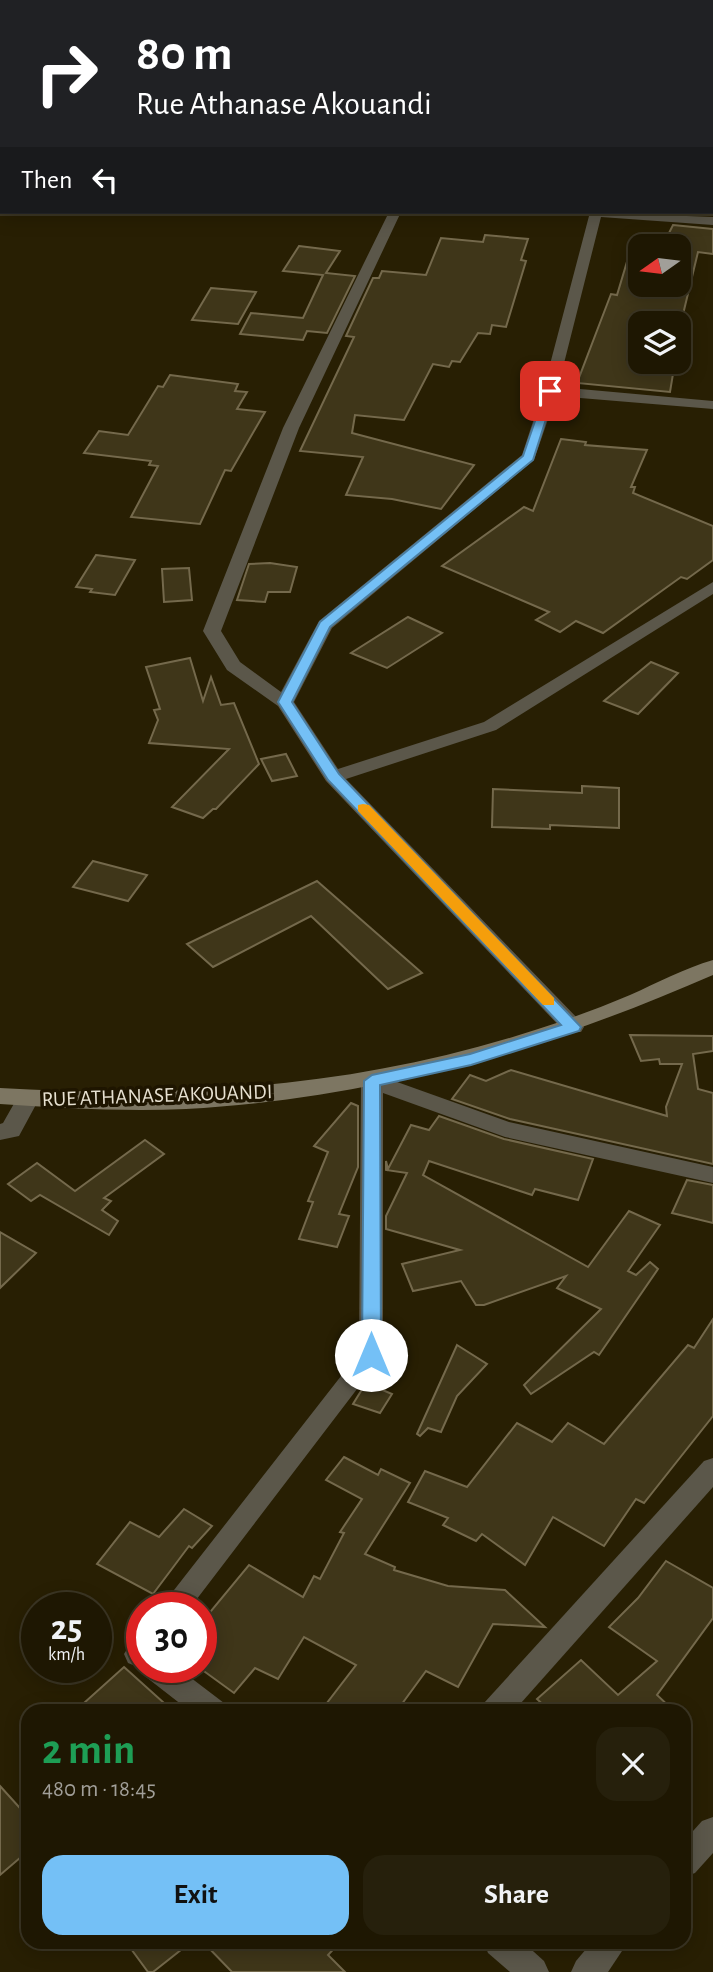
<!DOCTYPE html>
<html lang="en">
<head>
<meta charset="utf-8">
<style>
	:root { --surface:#1e1702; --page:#26200c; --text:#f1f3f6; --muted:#a19f99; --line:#3c3624; --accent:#74c0f6 }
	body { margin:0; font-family:"Alegreya Sans",sans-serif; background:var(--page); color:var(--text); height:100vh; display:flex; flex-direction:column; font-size:26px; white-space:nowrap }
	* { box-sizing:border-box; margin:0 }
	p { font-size:23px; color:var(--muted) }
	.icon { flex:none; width:38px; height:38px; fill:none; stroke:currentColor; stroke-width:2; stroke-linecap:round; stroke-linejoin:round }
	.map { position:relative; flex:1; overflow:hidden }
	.panel { position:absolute; left:21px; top:1704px; width:670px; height:245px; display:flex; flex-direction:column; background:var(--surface); border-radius:21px; box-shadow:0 4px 18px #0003,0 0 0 2px var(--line) }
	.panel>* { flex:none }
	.top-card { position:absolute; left:0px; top:0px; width:714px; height:214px; box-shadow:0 4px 18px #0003,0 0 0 2px var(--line); background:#202124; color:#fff; overflow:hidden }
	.needle { width:46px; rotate:256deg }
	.buttons { position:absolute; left:628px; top:234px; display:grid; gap:14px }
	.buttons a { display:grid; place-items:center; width:63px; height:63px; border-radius:14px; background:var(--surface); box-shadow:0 4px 18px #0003,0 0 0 2px var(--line); font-size:35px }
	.speed { position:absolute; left:21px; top:1592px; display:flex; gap:14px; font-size:35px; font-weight:700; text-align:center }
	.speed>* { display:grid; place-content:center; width:91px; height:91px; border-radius:50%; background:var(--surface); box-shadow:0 4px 18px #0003,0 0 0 2px var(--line); line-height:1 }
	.speed small { font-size:18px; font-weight:400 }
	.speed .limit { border:10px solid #d22; background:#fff; color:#111 }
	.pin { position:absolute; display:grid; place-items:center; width:60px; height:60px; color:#fff; margin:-30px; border-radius:14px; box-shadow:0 4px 10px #0006 }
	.me { position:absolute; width:77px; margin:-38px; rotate:0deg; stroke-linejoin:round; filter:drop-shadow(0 0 5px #0008) }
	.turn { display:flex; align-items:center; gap:24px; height:147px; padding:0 21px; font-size:32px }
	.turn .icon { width:91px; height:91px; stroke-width:2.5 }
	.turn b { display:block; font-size:49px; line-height:60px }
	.then { display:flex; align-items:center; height:66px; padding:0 21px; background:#0003; gap:14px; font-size:26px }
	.round { display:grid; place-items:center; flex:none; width:74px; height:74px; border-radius:21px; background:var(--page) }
	.headline { display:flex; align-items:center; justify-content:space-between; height:119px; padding:0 21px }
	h1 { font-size:42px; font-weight:700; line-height:52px; color:#1e9e55 }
	.action { display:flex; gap:14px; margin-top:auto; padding:14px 21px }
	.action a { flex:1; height:80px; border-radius:21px; background:var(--accent); color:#111; font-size:28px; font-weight:700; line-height:80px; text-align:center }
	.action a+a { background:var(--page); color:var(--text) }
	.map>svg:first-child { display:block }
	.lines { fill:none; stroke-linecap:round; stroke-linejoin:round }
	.stream { stroke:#745c04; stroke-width:5 }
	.building { fill:#3f3619; stroke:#74694c; stroke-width:2 }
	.street { fill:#5b574a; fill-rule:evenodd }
	.secondary { fill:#7d7662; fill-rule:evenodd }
	.route { fill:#74c0f6; stroke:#4b7da0; stroke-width:2 }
	.slow { fill:#f59e0b }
	.labels { text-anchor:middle; stroke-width:7; stroke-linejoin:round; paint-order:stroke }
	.street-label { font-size:21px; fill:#e7e1d1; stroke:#1e1500 }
</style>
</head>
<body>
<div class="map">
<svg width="713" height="1972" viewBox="0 0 713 1972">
	<rect width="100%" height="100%" fill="#281f03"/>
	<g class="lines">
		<!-- stream -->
		<polyline class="stream" points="341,2 343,0"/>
	</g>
	<!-- building -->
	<g class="building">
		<polygon points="673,225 713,229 713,254 698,252 679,331 679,324 640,324 640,362 675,362 670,392 577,383 611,294 617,295 632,245 646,247 640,247 640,285 679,285 679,247 662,247"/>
		<polygon points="485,235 528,239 521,260 526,261 506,327 492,325 490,334 478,333 460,362 452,361 449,367 433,364 404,420 355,415 352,433 474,465 441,509 392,499 346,495 363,457 300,451 354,337 346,336 373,278 379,278 382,271 426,275 441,238 483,242"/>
		<polygon points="299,246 340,251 326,273 355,276 327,333 307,331 303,340 240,334 251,313 303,318 323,275 283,271"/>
		<polygon points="211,288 256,292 238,324 192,320"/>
		<polygon points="170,375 238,384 235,391 247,392 237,409 265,412 231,471 225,470 200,524 131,517 158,466 149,465 151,461 84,453 99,431 128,435 158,386 163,387"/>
		<polygon points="561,439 586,442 585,445 647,450 631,487 635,487 633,493 713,526 713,560 687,579 681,577 603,633 576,621 560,632 536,620 549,612 442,566 524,507 533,511"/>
		<polygon points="96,555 135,560 115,595 90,592 92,589 76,587"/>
		<polygon points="270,563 297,567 290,592 268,592 265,602 237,600 249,564"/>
		<polygon points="189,568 192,600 164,602 162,569"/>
		<polygon points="408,617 442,633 387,668 351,653"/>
		<polygon points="190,658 203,701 211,677 221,705 234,703 259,764 216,809 213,809 203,818 172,807 229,749 149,743 158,720 154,710 160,709 146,667"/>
		<polygon points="651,662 678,673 638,714 604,701"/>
		<polygon points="286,754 297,776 272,781 261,759"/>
		<polygon points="582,786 619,788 619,828 550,825 550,829 492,827 493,789 582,793"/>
		<polygon points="93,861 147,875 128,901 73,887"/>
		<polygon points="317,881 422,973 388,989 311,916 213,967 187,944"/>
		<polygon points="630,1035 713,1036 713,1051 693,1054 698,1089 713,1093 713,1164 510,1119 452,1099 470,1075 486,1081 511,1070 667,1116 666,1107 682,1064 660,1064 659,1059 641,1061"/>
		<polygon points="351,1103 358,1106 358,1167 339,1214 349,1216 337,1247 299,1239 313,1202 308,1201 328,1152 314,1146"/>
		<polygon points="439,1116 504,1139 593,1159 578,1200 535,1189 532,1195 429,1161 423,1175 588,1267 629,1211 660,1225 628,1271 636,1275 650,1262 658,1269 599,1355 594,1352 531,1394 524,1385 601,1309 557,1288 566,1276 484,1305 476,1305 461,1281 413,1291 402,1264 460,1250 386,1229 386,1216 407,1173 386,1170 386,1161 388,1169 411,1125 429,1130"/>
		<polygon points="145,1140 164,1154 104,1198 111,1201 102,1210 118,1221 109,1235 40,1195 31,1201 8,1184 37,1163 75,1191"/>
		<polygon points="687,1180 713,1185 713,1223 672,1213"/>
		<polygon points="0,1232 36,1253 0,1288"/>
		<polygon points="713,1319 713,1416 644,1503 636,1499 604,1546 553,1517 525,1565 482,1534 476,1541 443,1525 448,1518 408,1502 425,1471 467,1487 517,1423 552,1442 568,1423 604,1444 688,1345 694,1348"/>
		<polygon points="457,1345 487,1364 457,1396 441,1432 428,1428 420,1436 417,1434"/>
		<polygon points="366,1383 392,1394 380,1413 353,1404"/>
		<polygon points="344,1457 378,1475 381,1469 410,1483 365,1554 395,1567 394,1570 448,1586 505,1590 545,1627 493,1624 458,1687 426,1671 396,1712 320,1712 356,1665 304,1637 278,1679 255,1668 234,1693 201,1669 201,1623 249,1565 303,1597 314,1576 320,1579 344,1533 340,1532 362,1499 326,1480"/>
		<polygon points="184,1509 212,1526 192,1548 189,1546 153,1594 97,1564 130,1522 159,1537"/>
		<polygon points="666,1561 713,1588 713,1618 657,1695 675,1712 551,1712 537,1699 581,1660 618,1695 657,1661 609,1627 638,1598"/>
		<polygon points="124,1667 174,1712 74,1712"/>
		<polygon points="0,1786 28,1817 28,1851 0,1875"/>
		<polygon points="126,1942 191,1942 153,1972 148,1972"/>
		<polygon points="203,1942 340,1942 328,1955 345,1972 232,1972"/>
	</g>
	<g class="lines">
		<!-- street -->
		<g class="street">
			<rect x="646" y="0" width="10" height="2"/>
			<rect x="712" y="21" width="1" height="6"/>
			<polygon points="712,142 713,143 713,151 712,150"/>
			<polygon points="389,212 401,212 299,428 221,631 240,662 281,692 319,621 522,455 543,391 589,216 582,212 713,217 713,225 601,217 558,387 713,401 713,409 556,396 534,460 332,628 294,702 338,769 484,722 713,582 713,594 496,730 346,779 581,1022 584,1027 581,1032 565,1032 326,781 278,706 227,670 203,631 283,428"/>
			<polygon points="372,1073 509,1122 713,1167 713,1183 505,1137 383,1093 383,1355 190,1608 160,1608 359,1353 361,1081 364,1076"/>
			<polygon points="28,1091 36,1093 39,1099 19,1136 0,1140 0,1124 3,1123 20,1093"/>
			<polygon points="713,1458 713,1487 513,1712 480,1712 484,1703 704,1461"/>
			<polygon points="142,1638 142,1668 178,1668 224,1703 228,1712 191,1712 146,1677 143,1669 128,1663 124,1654 132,1641"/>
			<polygon points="713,1817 713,1853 695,1873 684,1877 684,1841 702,1821"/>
			<polygon points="484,1942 523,1942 544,1961 549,1972 510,1972 488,1953"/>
			<polygon points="592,1942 628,1942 608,1972 571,1972 576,1961"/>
		</g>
		<!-- secondary -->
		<path class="secondary" d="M713,960V975C544,1049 371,1099 186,1109C124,1112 62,1108 0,1104V1088C183,1099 360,1087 535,1030C567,1020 599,1008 630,995C657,983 685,968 713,960Z"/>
	</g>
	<!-- route -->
	<polygon class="route" points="546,389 555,391 533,460 330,627 292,702 339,774 581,1027 579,1031 471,1065 380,1085 381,1355 371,1362 362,1355 364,1081 372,1075 470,1054 561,1025 328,780 278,702 320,622 523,456"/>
	<!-- slow -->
	<polygon class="slow" points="363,804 369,805 554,998 554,1005 543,1005 358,811 358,805"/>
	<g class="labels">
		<!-- street labels -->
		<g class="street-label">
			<text transform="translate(157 1095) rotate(-2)" y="7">RUE ATHANASE AKOUANDI</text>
		</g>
	</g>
</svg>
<div class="buttons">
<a><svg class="needle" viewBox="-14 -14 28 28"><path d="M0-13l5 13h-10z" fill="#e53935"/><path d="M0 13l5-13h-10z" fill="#a19f99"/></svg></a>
<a><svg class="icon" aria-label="layers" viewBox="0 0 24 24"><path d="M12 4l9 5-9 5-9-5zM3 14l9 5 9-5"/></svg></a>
</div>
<div class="speed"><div>25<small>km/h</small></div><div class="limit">30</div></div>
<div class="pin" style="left:550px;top:391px;background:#d93025"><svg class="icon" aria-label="arrive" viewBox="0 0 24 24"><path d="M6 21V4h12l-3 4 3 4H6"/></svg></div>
<svg class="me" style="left:371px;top:1355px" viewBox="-20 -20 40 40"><circle r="19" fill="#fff"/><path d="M0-13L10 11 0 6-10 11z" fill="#74c0f6"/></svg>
<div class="top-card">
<div class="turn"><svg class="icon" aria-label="right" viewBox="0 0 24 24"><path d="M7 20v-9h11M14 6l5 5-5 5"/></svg><div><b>80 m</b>Rue Athanase Akouandi</div></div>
<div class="then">Then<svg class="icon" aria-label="left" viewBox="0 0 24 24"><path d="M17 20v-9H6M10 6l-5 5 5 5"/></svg></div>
</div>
<section class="panel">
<div class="headline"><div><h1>2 min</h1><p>480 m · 18:45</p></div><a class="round"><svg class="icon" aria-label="close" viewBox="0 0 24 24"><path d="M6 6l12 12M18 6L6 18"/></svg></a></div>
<div class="action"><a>Exit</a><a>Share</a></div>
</section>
</div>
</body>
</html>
